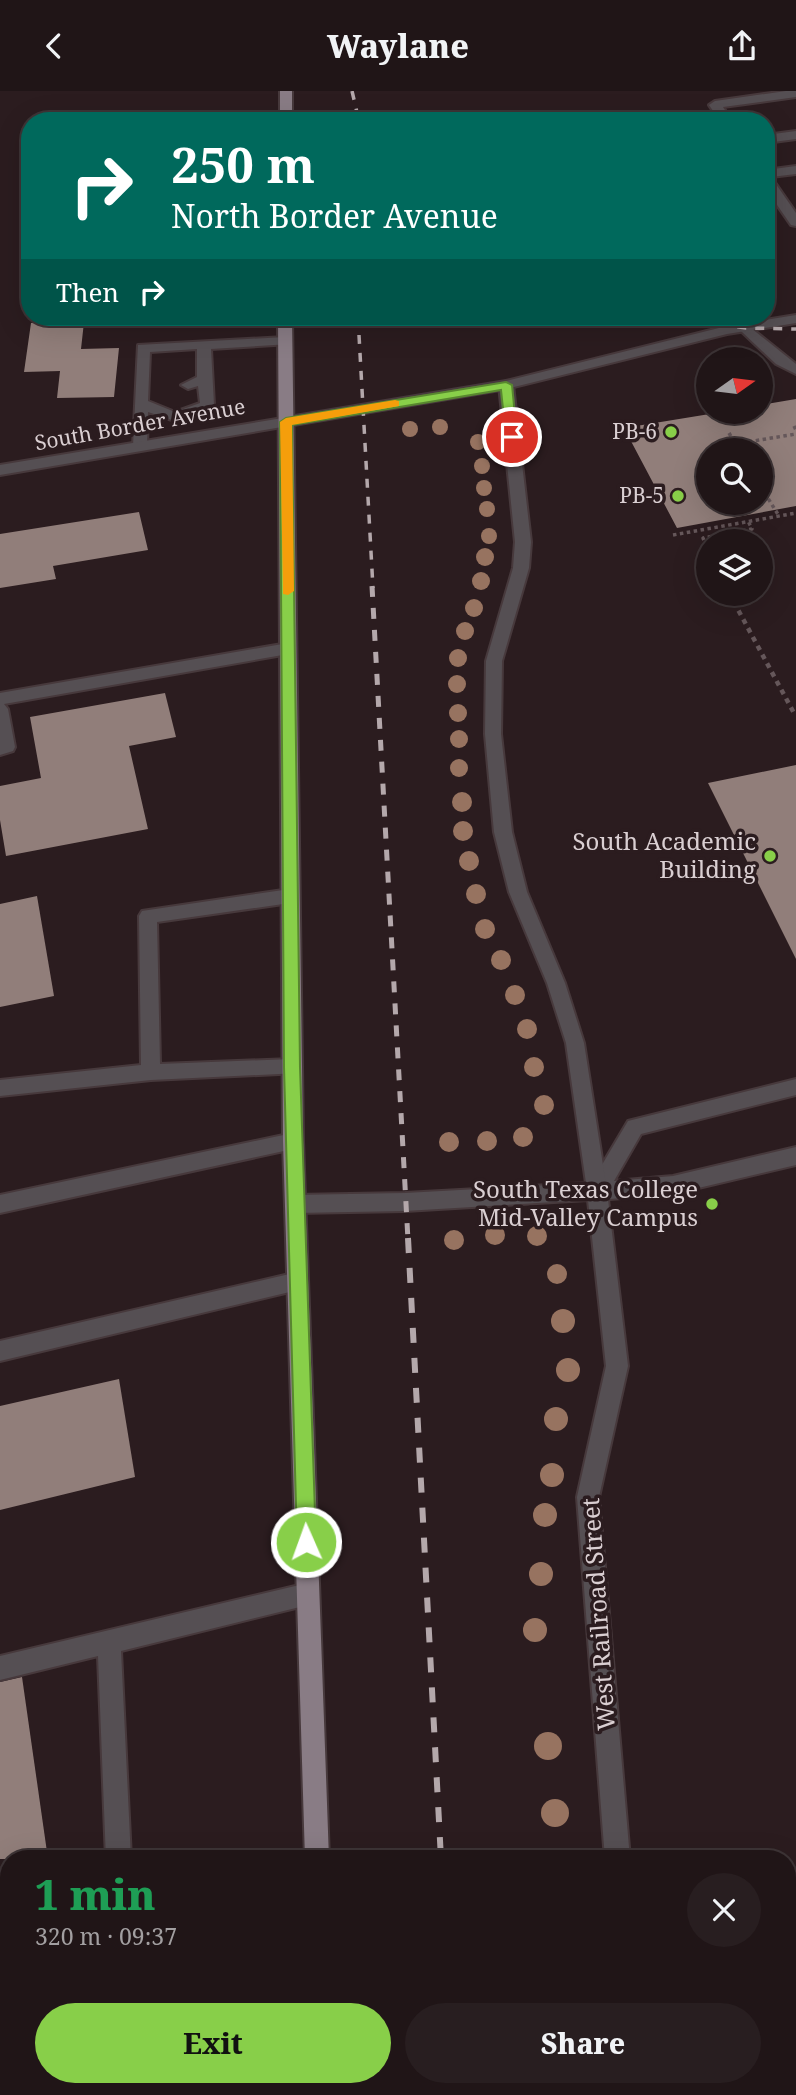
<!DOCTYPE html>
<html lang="en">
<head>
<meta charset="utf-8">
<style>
	:root { --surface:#201517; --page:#281e20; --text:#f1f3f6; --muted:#a29fa1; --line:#3d3436; --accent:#88cf49 }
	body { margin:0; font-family:"Noto Serif",serif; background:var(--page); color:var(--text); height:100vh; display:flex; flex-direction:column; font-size:26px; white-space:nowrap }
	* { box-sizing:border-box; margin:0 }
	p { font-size:23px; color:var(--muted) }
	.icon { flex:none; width:38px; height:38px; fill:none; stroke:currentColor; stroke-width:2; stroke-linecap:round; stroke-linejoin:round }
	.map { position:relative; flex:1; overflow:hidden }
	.details { position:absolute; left:0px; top:1759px; width:796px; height:247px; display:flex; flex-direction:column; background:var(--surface); border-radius:28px 28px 0 0; box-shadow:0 7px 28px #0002,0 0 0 2px var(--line) }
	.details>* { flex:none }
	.hud { position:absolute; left:21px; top:21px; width:754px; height:214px; border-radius:28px; box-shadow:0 7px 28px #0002,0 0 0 2px var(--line); background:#00695c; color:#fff; overflow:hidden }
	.needle { width:46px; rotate:76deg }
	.buttons { position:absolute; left:696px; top:256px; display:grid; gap:14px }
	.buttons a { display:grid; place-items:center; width:77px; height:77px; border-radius:50%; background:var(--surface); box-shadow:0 7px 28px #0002,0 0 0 2px var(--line); font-size:35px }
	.pin { position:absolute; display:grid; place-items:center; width:60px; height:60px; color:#fff; margin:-30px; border:4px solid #fff; border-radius:50%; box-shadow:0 2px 7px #0007 }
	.me { position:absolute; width:77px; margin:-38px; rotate:358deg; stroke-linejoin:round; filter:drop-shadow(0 0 5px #0008) }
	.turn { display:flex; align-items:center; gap:24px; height:147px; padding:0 35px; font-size:32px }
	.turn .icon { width:91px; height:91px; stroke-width:2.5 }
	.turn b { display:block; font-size:49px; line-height:60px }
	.then { display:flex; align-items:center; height:66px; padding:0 35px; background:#0003; gap:14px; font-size:26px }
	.round { display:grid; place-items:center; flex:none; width:74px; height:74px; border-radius:37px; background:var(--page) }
	.head { display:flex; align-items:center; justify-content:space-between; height:119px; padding:0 35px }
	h1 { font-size:42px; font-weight:800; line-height:52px; color:#1e9e55 }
	.cta { display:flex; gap:14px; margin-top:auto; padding:14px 35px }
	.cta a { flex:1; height:80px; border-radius:42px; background:var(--accent); color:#111; font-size:28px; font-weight:800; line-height:80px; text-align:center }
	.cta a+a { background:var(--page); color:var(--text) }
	header { display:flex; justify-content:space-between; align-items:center; height:91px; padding:0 35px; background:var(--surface); font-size:32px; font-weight:800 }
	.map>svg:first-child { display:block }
	.building { fill:#917e7a; fill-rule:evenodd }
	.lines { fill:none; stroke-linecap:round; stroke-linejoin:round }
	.service-casing { stroke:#47393c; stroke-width:4 }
	.minor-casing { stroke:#47393c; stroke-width:4 }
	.tertiary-casing { stroke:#47393c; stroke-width:4 }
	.primary-casing { stroke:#47393c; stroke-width:4 }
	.path-far1 { stroke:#65575a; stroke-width:3.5; stroke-dasharray:3.5 3.5; stroke-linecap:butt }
	.path { stroke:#65575a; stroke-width:4.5; stroke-dasharray:5 5; stroke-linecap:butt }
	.service { fill:#554f53; fill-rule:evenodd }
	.minor { fill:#554f53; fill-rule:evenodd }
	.tertiary { fill:#554f53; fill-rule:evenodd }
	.primary { fill:#897c85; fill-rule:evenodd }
	.rail-far2 { stroke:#b4a8ab; stroke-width:3.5; stroke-dasharray:9 9; stroke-linecap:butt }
	.rail-far1 { stroke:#b4a8ab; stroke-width:5; stroke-dasharray:11 11; stroke-linecap:butt }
	.rail { stroke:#b4a8ab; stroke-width:6; stroke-dasharray:15 15; stroke-linecap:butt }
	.tree { fill:#977360 }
	.route { fill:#88cf49; stroke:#58872f; stroke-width:2 }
	.slow { fill:#f59e0b }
	.poi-dot { fill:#88cf49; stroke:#2b1c1f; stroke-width:2.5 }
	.labels { text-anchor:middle; stroke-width:7; stroke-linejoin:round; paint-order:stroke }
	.far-street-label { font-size:21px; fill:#dacfd2; stroke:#2b1c1f }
	.far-poi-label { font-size:21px; fill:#dacfd2; stroke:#2b1c1f; text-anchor:end }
	.poi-label { font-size:24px; fill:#dacfd2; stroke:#2b1c1f; text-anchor:end }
	.street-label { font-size:24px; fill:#dacfd2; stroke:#2b1c1f }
</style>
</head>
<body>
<header><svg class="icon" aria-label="back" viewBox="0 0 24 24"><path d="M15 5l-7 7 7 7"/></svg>Waylane<svg class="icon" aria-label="share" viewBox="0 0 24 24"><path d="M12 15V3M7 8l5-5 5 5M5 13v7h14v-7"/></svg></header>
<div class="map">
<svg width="796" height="2004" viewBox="0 0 796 2004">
	<rect width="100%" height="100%" fill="#2b1c1f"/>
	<!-- building -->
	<g class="building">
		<polygon points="84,231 81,258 119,257 114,306 57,307 60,280 24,281 31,232"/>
		<path d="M796,308V415L677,437L624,337L728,320H761V314ZM709,359H761V411H709Z"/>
		<polygon points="139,421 148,459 53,475 56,488 0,497 0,443"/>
		<polygon points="165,602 176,646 129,655 148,738 6,765 0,729 0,695 41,687 30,626"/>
		<polygon points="796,674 796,868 708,692"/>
		<polygon points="37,805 54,905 0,916 0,813"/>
		<polygon points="119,1288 135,1386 0,1419 0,1315"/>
		<polygon points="22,1586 48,1768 0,1768 0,1591"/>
	</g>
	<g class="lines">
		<!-- service casing -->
		<g class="service-casing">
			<g id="service">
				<polygon points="786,0 796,0 796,6 723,16 732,30 720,30 709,14 715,10"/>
				<polygon points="796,40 796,48 766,52 766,44"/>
				<polygon points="796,75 796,83 771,86 796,122 796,135 791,134 766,98 766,79"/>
				<polygon points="746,233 796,273 796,283 776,273 741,240 739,237"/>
				<path d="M285,246L290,247V253L211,258L214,314L212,317L175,330L148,321L147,355L140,360L135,358L133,355L138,254ZM197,258V286L181,294L188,298L198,295L200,312L175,321L148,310L150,261Z"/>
				<polygon points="288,552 296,558 294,562 4,613 8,618 15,656 13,660 0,664 0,602"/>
				<polygon points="290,798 296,800 299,805 296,810 290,812 157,831 160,973 292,968 299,970 302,976 299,982 151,989 0,1005 0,989 141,974 139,825 142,820"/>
				<polygon points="796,988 796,1004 641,1043 614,1090 673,1085 796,1056 796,1074 673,1103 597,1109 590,1106 587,1100 590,1094 628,1030"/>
				<polygon points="293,1042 300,1044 303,1050 300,1056 293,1058 0,1122 0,1104"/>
				<polygon points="298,1181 305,1183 308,1190 305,1197 298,1199 0,1270 0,1250"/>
				<polygon points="308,1492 316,1495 319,1503 316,1511 308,1514 121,1560 131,1768 106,1768 98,1565 0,1589 0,1565"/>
				<polygon points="9,1875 9,1901 0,1904 0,1878"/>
				<polygon points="103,1997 129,1997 128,2004 102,2004"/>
			</g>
		</g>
		<!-- minor casing -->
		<g class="minor-casing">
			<g id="minor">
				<polygon points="506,290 513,294 531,451 529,477 502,570 501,643 512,741 527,801 565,892 584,952 607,1100 628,1275 599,1406 630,1768 605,1768 577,1406 606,1275 588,1109 405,1120 295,1122 288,1119 285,1113 288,1107 295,1104 405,1102 586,1092 566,952 547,892 509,801 494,741 485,643 486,570 513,477 515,451 499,294"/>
				<polygon points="626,1997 652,1997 653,2004 627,2004"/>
			</g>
		</g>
		<!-- tertiary casing -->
		<g class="tertiary-casing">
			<polygon id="tertiary" points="796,224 796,232 727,243 506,298 0,384 0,374 506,290 727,235"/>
		</g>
		<!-- primary casing -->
		<g class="primary-casing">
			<g id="primary">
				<rect x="280" y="0" width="12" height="30"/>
				<polygon points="278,226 292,226 303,1050 329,1768 305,1768 283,1050"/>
				<rect x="311" y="1997" width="26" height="7"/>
			</g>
		</g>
		<!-- path-far1 -->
		<g class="path-far1">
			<polyline points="794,335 796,339"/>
			<polyline points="729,342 739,359"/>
			<polyline points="735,353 796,343"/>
			<polyline points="761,396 779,425"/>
			<polyline points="673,444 796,422"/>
			<polyline points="709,462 703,447 752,438 748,430"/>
		</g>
		<!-- path -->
		<polyline class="path" points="729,502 795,624"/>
		<!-- service -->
		<use href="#service" class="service"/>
		<!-- minor -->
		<use href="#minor" class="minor"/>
		<!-- tertiary -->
		<use href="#tertiary" class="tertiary"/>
		<!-- primary -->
		<use href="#primary" class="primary"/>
		<!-- rail-far2 -->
		<g class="rail-far2">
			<polyline points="352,0 359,30"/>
			<polyline points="358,226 373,497"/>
			<polyline points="666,226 746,237 796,238"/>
		</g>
		<!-- rail-far1 -->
		<polyline class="rail-far1" points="372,495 408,1149"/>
		<!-- rail -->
		<g class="rail">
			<polyline points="408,1147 441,1768"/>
			<polyline points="454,1997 454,2004"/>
		</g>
	</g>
	<!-- trees -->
	<g class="tree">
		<circle cx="440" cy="336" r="8"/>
		<circle cx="410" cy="338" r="8"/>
		<circle cx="478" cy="351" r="8"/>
		<circle cx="482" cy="375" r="8"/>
		<circle cx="484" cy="397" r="8"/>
		<circle cx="487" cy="418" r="8"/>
		<circle cx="489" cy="445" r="8"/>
		<circle cx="485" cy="466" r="9"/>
		<circle cx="481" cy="490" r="9"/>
		<circle cx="474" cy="517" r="9"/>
		<circle cx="465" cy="540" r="9"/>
		<circle cx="458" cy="567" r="9"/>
		<circle cx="457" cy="593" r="9"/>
		<circle cx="458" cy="622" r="9"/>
		<circle cx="459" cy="648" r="9"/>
		<circle cx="459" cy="677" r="9"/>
		<circle cx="462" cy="711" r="10"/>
		<circle cx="463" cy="740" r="10"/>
		<circle cx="469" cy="770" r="10"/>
		<circle cx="476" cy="803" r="10"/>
		<circle cx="485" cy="838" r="10"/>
		<circle cx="501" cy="869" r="10"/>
		<circle cx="515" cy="904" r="10"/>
		<circle cx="527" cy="938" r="10"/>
		<circle cx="534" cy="976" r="10"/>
		<circle cx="544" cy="1014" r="10"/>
		<circle cx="523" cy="1046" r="10"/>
		<circle cx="487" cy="1050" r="10"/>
		<circle cx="449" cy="1051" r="10"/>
		<circle cx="495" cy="1144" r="10"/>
		<circle cx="537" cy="1145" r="10"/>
		<circle cx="454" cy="1149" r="10"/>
		<circle cx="557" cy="1183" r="10"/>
		<circle cx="563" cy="1230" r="12"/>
		<circle cx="568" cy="1279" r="12"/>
		<circle cx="556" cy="1328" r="12"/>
		<circle cx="552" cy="1384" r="12"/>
		<circle cx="545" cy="1424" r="12"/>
		<circle cx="541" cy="1483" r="12"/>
		<circle cx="535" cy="1539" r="12"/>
		<circle cx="548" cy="1655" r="14"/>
		<circle cx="555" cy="1722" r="14"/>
	</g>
	<!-- route -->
	<polygon class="route" points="506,291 512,294 517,346 512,350 506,346 501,299 292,334 300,976 316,1451 313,1457 306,1460 300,1457 297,1451 284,976 280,331 286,327"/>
	<!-- slow -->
	<polygon class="slow" points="395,309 399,310 399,315 292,334 294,500 288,504 283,503 280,331 286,327"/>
	<!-- markers -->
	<g class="poi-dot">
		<circle cx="671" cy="341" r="7"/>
		<circle cx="678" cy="405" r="7"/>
		<circle cx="770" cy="765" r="7"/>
		<circle cx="712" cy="1113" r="7"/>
	</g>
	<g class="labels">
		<!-- far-street labels -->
		<g class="far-street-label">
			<text transform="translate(140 334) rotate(-10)" y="7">South Border Avenue</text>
		</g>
		<!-- far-poi labels -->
		<g class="far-poi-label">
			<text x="657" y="348">PB-6</text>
			<text x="664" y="412">PB-5</text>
		</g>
		<!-- poi labels -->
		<g class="poi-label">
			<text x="756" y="759">South Academic<tspan x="756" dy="28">Building</tspan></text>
			<text x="698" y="1107">South Texas College<tspan x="698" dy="28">Mid-Valley Campus</tspan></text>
		</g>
		<!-- street labels -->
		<g class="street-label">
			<text transform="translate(599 1523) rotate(-94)" y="8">West Railroad Street</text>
		</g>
	</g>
</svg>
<div class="buttons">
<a><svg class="needle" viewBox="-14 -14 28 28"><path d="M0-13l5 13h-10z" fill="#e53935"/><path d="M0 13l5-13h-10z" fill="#a29fa1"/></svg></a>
<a><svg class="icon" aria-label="search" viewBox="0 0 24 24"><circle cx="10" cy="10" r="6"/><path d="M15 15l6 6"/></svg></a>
<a><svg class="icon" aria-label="layers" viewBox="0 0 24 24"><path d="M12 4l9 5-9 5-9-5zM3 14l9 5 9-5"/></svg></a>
</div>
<div class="pin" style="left:512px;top:346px;background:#d93025"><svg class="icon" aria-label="arrive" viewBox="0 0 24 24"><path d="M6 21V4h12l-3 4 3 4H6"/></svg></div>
<svg class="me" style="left:306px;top:1451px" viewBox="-20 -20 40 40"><circle r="17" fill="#88cf49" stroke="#fff" stroke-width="3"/><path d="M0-11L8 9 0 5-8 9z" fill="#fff"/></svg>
<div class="hud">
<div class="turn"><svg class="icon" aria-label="right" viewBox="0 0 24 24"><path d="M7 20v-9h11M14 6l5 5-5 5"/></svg><div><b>250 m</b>North Border Avenue</div></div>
<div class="then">Then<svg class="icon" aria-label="right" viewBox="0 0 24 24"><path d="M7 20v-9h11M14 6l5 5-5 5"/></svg></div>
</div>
<section class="details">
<div class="head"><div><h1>1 min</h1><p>320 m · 09:37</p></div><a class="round"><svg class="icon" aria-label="close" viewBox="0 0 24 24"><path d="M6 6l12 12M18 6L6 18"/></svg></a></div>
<div class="cta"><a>Exit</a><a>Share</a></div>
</section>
</div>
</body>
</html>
